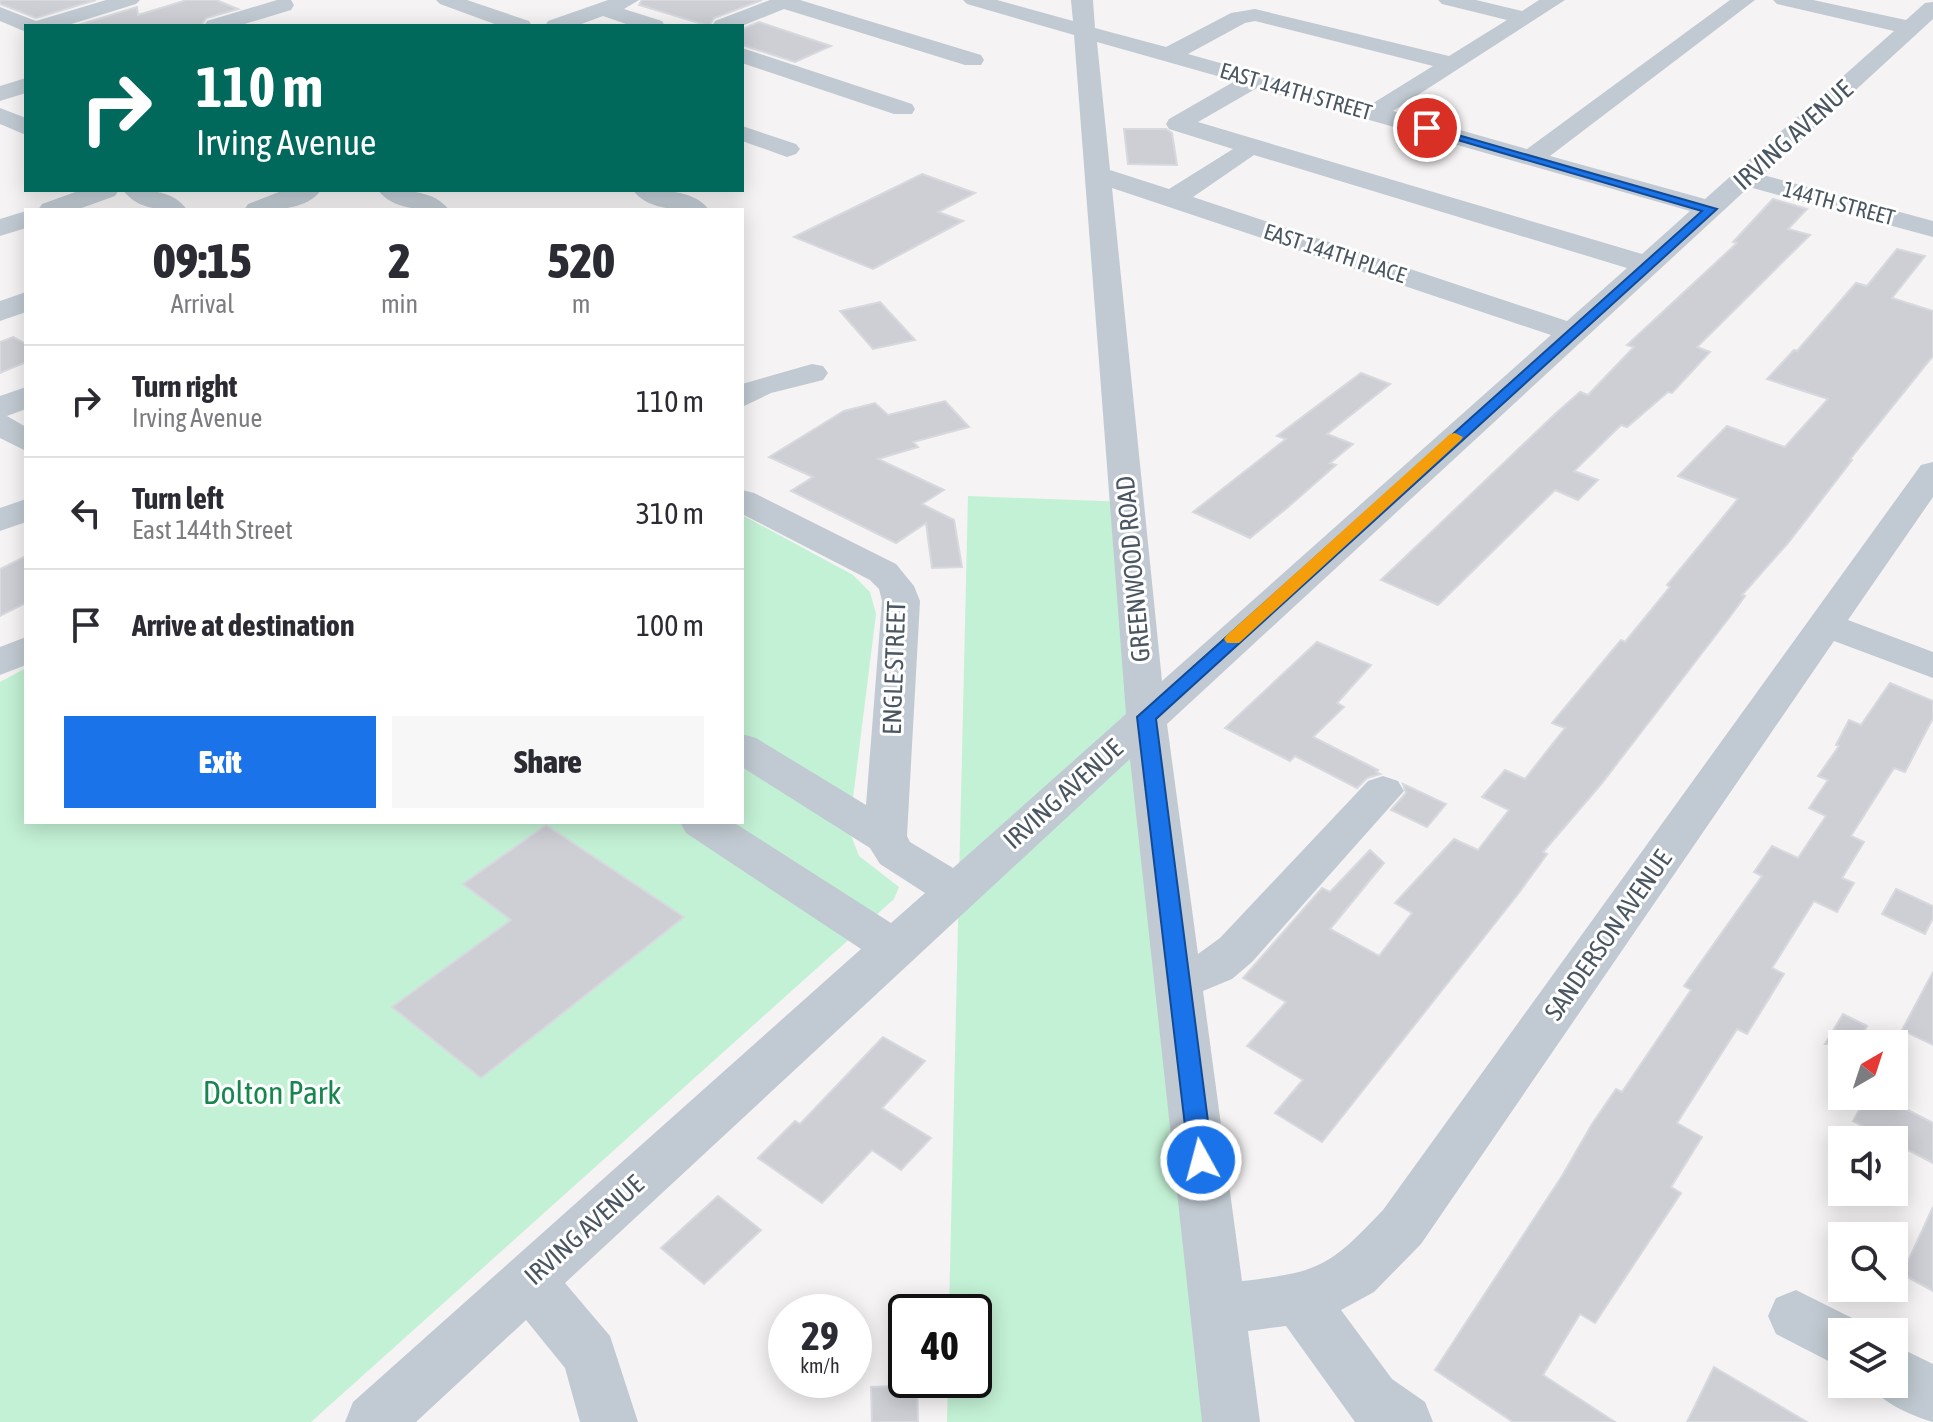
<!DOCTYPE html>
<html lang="en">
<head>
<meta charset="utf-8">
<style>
	:root { --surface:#fff; --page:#f7f7f7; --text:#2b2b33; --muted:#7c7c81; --line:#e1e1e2; --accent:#1a73e8 }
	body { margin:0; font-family:"Asap Condensed",sans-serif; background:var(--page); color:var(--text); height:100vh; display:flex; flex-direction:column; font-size:30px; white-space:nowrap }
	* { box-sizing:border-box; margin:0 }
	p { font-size:26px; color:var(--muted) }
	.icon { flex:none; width:44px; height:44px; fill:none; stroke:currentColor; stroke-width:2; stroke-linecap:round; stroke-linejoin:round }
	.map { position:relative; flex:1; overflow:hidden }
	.sheet { position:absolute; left:24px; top:208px; width:720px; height:616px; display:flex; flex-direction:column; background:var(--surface); border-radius:0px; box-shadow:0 4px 20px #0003 }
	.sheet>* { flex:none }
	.banner { position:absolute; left:24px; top:24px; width:720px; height:168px; border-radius:0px; box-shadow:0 4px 20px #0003; background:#00695c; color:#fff; overflow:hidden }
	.needle { width:52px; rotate:39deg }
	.buttons { position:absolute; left:1828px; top:1030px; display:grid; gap:16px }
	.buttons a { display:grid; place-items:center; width:80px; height:80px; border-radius:0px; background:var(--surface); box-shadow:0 4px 20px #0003; font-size:40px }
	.speed { position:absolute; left:768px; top:1294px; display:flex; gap:16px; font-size:40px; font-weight:700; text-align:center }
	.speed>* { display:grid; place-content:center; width:104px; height:104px; border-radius:50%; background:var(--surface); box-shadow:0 4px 20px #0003; line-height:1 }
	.speed small { font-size:20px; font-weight:400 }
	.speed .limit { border:4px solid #111; border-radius:12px; background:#fff; color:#111 }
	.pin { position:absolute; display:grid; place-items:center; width:68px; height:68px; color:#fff; margin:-34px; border:4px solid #fff; border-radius:50%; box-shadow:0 2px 8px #0007 }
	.me { position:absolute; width:88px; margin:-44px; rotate:353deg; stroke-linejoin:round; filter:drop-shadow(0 0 6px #0008) }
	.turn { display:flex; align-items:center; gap:28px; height:168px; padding:0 40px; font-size:36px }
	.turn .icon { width:104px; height:104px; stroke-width:2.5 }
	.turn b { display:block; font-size:56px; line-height:68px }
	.eta { display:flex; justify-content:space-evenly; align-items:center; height:136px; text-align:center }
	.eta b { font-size:48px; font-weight:800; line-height:56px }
	.action { display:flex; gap:16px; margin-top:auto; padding:16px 40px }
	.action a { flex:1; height:92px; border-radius:0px; background:var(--accent); color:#fff; font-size:32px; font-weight:800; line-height:92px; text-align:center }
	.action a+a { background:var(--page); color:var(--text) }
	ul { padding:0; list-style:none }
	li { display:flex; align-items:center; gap:24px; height:112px; padding:0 40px; border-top:2px solid var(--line) }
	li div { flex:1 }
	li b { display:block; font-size:30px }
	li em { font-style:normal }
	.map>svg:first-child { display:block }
	.green { fill:#c3f1d5 }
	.building { fill:#cdcfd5; stroke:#d7d9de; stroke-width:2 }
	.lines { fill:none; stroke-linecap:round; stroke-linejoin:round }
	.minor { fill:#c1cad2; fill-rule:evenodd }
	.route { fill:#1a73e8; stroke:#114b97; stroke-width:2 }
	.slow { fill:#f59e0b }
	.labels { text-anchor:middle; stroke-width:6; stroke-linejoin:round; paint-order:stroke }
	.far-street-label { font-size:22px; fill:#4a5661; stroke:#fff }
	.street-label { font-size:26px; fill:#4a5661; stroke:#fff }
	.near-park-label { font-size:32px; fill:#17864f; stroke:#fff }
</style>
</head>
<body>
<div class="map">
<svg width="1933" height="1422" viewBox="0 0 1933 1422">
	<rect width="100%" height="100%" fill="#f5f3f3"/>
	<!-- green -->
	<g class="green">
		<polygon points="968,496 1128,502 1220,1422 947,1422 948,1380 974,1380 974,1312 949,1312"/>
		<polygon points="742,515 853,575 870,592 876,614 849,830 859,856 899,887 894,899 311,1422 0,1422 0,682 26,668 26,822 742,822"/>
	</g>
	<!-- building -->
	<g class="building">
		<polygon points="0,0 96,0 36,18 0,4"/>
		<polygon points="187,0 216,0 238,9 206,18 201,26 75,26 137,7 138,15"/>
		<polygon points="642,0 762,0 714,18 709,26 639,5"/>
		<polygon points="759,22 831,46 795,62 742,45 742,29"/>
		<polygon points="1124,129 1166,129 1172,133 1177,165 1128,164"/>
		<polygon points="922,174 975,193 938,212 963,221 873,269 794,237"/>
		<polygon points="1773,199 1807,209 1788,229 1810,235 1697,347 1710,352 1672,393 1668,392 1627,427 1621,425 1574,471 1598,480 1578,500 1555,490 1438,605 1381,580 1555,414 1580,392 1588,395 1634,347 1627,345 1737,243 1733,242"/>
		<polygon points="1897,249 1925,256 1892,298 1933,311 1933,356 1850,459 1852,460 1788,543 1742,595 1745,596 1732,614 1602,783 1543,852 1547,854 1518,894 1322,1142 1275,1113 1303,1080 1247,1046 1286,1002 1243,978 1322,888 1330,892 1370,850 1384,863 1330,929 1379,956 1412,913 1395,903 1454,839 1478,850 1509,810 1482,797 1505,770 1525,779 1565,728 1552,723 1621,640 1625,642 1670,587 1667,585 1738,499 1678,476 1727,426 1785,447 1828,399 1767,379 1794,350 1797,351 1856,283 1867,286"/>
		<polygon points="880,302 915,340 873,349 840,311"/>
		<polygon points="13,337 26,344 26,362 0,373 0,342"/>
		<polygon points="1361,373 1390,384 1327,434 1353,444 1330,463 1336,465 1287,508 1250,538 1193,512 1286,439 1277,436"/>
		<polygon points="945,401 969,427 913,442 918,447 878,459 944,490 922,504 954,520 962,567 932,568 926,523 896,543 791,491 813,477 769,457 844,411 875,403 888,415"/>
		<polygon points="26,556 26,603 0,616 0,569"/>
		<polygon points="1317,642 1371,665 1337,703 1344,707 1313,737 1378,770 1376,772 1380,774 1367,778 1357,788 1295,756 1290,761 1225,728"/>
		<polygon points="1890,683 1933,701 1933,718 1905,772 1894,768 1851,836 1864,842 1842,878 1854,883 1837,912 1814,901 1772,968 1784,974 1747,1034 1737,1029 1677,1123 1702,1137 1671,1187 1681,1193 1595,1323 1580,1314 1543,1375 1615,1422 1513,1422 1435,1370 1562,1176 1592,1124 1616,1089 1622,1092 1691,990 1684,986 1762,876 1754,872 1772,846 1798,858 1826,816 1809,808 1828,780 1818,776 1839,746 1836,745 1849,720 1861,725"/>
		<polygon points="1403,784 1446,804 1427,827 1391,810 1406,793"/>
		<polygon points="546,825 684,917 481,1078 392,1007 511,920 463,884"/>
		<polygon points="1896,889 1933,906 1933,918 1925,934 1882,914"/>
		<polygon points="1933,972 1933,1045 1902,1030"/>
		<polygon points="1843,1014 1867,1026 1857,1044 1825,1044"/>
		<polygon points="883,1037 925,1061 882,1108 931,1138 901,1170 872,1150 822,1203 758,1158 795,1121 800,1124"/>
		<polygon points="1867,1096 1881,1096 1933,1123 1933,1163 1853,1121"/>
		<polygon points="718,1196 761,1230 704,1284 661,1248"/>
		<polygon points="1933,1207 1933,1291 1902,1274"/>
		<polygon points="1714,1367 1807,1422 1687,1422"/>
		<polygon points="917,1385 918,1422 872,1422 871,1387"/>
	</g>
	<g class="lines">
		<!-- minor -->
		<g class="minor">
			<polygon points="106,0 140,0 136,4 65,26 26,26 26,32 0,21 0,7 36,21"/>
			<polygon points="277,0 291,0 294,5 291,10 238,26 204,26 207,21"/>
			<polygon points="436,0 467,0 529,21 532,26 500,26 440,4"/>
			<polygon points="608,0 639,0 624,9 662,21 665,26 632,26 603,16 576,26 545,26 548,21"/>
			<polygon points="770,0 800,0 981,55 984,60 981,65 965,65 784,9 742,26 712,26 715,21"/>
			<path d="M963,0H997L1073,21L1071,0H1093L1095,28L1166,47L1231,13L1255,9L1449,56L1507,20L1442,4L1438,0H1476L1522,11L1539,0H1565L1393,111L1527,149L1730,0H1755L1550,156L1705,199L1894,31L1777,4L1773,0H1813L1906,20L1925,3L1933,2V19L1763,175L1933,221V237L1749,187L1167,724L1198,954L1220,938L1368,781L1383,776L1398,781L1404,791L1252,962L1232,979L1203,991L1242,1281C1320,1272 1329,1267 1383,1210L1921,465L1933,462V497L1848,620L1933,652V678L1834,641L1421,1244L1374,1292L1341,1310L1392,1379L1425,1402L1433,1422H1355L1286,1326L1248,1331L1260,1422H1202L1130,759L565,1283L610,1336L638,1422H580L565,1368L526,1320L416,1422H345L353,1402L861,949L686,833L680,822H733L891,923L925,893L880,864L870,848L742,767V734L756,738L866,805L882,601L879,589L870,580L742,514V490L754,493L896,564L914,586L920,601L907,836L910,842L953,868L1126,714L1074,35L967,4ZM1255,21L1433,66L1370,105L1188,54L1245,23ZM1097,42L1235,81L1169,119L1166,124L1169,129L1233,149L1169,189L1110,170ZM1257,88L1690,211L1642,254L1198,122ZM1254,155L1627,268L1567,321L1193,197ZM1112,188L1551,335L1162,681Z"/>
			<polygon points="742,48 912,104 915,109 912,114 894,114 742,63"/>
			<polygon points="26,78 26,93 0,101 0,86"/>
			<polygon points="0,108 26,118 26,135 0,124"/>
			<polygon points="742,126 796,144 800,149 796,154 787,157 742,141"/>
			<polygon points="81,190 119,190 115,196 76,210 38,210 42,204"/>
			<path d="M123,190C146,190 173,189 187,210C164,210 138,211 123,190Z"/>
			<path d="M284,190H321C306,212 267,210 244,210L248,204Z"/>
			<path d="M378,190C401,190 434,189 449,210C426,210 393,211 378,190Z"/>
			<path d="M633,190C656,190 694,188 709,210C686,210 648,212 633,190Z"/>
			<polygon points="26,211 26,228 0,236 0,219"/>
			<polygon points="26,292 26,312 0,321 0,301"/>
			<polygon points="812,364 823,366 828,373 823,380 771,393 742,407 742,384"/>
			<polygon points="26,387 26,409 7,416 26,427 26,451 0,438 0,396"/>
			<polygon points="26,499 26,522 0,531 0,508"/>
			<polygon points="26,637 26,665 0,675 0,647"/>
			<polygon points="1796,1290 1862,1323 1866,1332 1842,1332 1842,1368 1776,1334 1768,1316 1776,1298"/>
			<path d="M1894,1345L1933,1364V1422C1915,1417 1878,1402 1871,1384H1894Z"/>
		</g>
	</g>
	<!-- route -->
	<polygon class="route" points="1423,125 1717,209 1156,719 1213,1160 1209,1167 1201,1170 1192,1167 1189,1160 1137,717 1702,211 1423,130"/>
	<!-- slow -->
	<polygon class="slow" points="1455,433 1463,437 1461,440 1239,643 1227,643 1224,639 1227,635 1450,434"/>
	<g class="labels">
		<!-- far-street labels -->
		<g class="far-street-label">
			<text transform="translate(1296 91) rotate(16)" y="8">EAST 144TH STREET</text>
			<text transform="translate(1839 203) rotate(15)" y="8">144TH STREET</text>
			<text transform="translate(1335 253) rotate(18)" y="8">EAST 144TH PLACE</text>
		</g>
		<!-- street labels -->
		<g class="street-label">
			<text transform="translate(1793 135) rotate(-42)" y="9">IRVING AVENUE</text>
			<text transform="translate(1133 569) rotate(-95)" y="9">GREENWOOD ROAD</text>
			<text transform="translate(894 668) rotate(-88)" y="9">ENGLE STREET</text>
			<text transform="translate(1063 794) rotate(-42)" y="9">IRVING AVENUE</text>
			<text transform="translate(1608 935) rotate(-55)" y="9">SANDERSON AVENUE</text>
			<text transform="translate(584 1230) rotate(-42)" y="9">IRVING AVENUE</text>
		</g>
		<!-- near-park labels -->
		<g class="near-park-label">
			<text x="272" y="1104">Dolton Park</text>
		</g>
	</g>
</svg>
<div class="buttons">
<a><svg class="needle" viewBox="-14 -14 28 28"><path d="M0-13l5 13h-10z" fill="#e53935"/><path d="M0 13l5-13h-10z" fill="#7c7c81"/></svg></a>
<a><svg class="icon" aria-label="sound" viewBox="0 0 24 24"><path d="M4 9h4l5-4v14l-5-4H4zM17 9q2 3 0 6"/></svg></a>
<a><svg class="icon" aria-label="search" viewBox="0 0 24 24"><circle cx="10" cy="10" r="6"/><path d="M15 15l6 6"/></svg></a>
<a><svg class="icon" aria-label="layers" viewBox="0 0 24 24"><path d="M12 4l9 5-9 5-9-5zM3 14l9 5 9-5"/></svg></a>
</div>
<div class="speed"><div>29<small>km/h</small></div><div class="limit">40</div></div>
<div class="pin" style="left:1427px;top:128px;background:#d93025"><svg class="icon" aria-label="arrive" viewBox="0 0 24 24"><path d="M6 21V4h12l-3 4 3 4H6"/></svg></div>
<svg class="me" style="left:1201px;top:1160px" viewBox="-20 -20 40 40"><circle r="17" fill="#1a73e8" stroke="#fff" stroke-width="3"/><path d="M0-11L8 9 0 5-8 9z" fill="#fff"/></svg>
<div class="banner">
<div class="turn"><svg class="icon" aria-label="right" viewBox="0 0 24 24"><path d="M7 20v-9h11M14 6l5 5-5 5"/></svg><div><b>110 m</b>Irving Avenue</div></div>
</div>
<section class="sheet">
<div class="eta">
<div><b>09:15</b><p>Arrival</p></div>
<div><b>2</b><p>min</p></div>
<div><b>520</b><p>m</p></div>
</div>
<ul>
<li><svg class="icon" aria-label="right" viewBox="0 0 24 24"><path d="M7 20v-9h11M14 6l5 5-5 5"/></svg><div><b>Turn right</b><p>Irving Avenue</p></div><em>110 m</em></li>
<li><svg class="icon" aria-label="left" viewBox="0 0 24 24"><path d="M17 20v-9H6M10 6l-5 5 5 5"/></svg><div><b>Turn left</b><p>East 144th Street</p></div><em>310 m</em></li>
<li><svg class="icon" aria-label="arrive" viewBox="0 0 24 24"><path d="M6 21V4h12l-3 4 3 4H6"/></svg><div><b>Arrive at destination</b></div><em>100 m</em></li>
</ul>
<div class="action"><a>Exit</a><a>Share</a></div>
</section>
</div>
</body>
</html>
